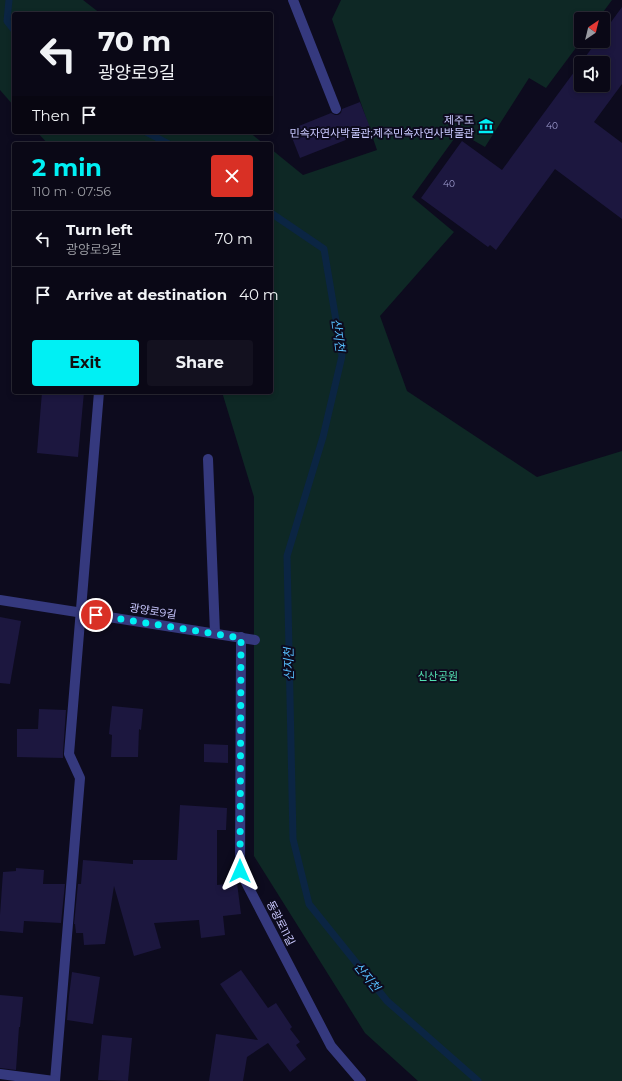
<!DOCTYPE html>
<html lang="en">
<head>
<meta charset="utf-8">
<style>
	:root { --surface:#0a0816; --page:#13111f; --text:#f1f3f6; --muted:#999aa1; --line:#2a2935; --accent:#00f0f4 }
	body { margin:0; font-family:Montserrat,"Noto Sans KR",sans-serif; background:var(--page); color:var(--text); height:100vh; display:flex; flex-direction:column; font-size:15px; white-space:nowrap }
	* { box-sizing:border-box; margin:0 }
	p { font-size:13px; color:var(--muted) }
	.icon { flex:none; width:22px; height:22px; fill:none; stroke:currentColor; stroke-width:2; stroke-linecap:round; stroke-linejoin:round }
	.map { position:relative; flex:1; overflow:hidden }
	.sheet { position:absolute; left:12px; top:142px; width:261px; height:252px; display:flex; flex-direction:column; background:var(--surface); border-radius:4px; box-shadow:0 2px 6px #0003,0 0 0 1px var(--line) }
	.sheet>* { flex:none }
	.guide { position:absolute; left:12px; top:12px; width:261px; height:122px; border-radius:4px; box-shadow:0 2px 6px #0003,0 0 0 1px var(--line); background:#0a0816; color:var(--text); overflow:hidden }
	.needle { width:26px; rotate:35deg }
	.fabs { position:absolute; left:574px; top:12px; display:grid; gap:8px }
	.fabs a { display:grid; place-items:center; width:36px; height:36px; border-radius:4px; background:var(--surface); box-shadow:0 2px 6px #0003,0 0 0 1px var(--line); font-size:20px }
	.pin { position:absolute; display:grid; place-items:center; width:34px; height:34px; color:#fff; margin:-17px; border:2px solid #fff; border-radius:50%; box-shadow:0 1px 4px #0007 }
	.me { position:absolute; width:44px; margin:-22px; rotate:0deg; stroke-linejoin:round; filter:drop-shadow(0 0 3px #0008) }
	.turn { display:flex; align-items:center; gap:14px; height:84px; padding:0 20px; font-size:18px }
	.turn .icon { width:52px; height:52px; stroke-width:2.5 }
	.turn b { display:block; font-size:28px; line-height:34px }
	.then { display:flex; align-items:center; height:38px; padding:0 20px; background:#0003; gap:8px; font-size:15px }
	.round { display:grid; place-items:center; flex:none; width:42px; height:42px; border-radius:4px; background:var(--page) }
	.overview { display:flex; align-items:center; justify-content:space-between; height:68px; padding:0 20px }
	h1 { font-size:24px; font-weight:700; line-height:30px; color:var(--accent) }
	.action { display:flex; gap:8px; margin-top:auto; padding:8px 20px }
	.action a { flex:1; height:46px; border-radius:4px; background:var(--accent); color:#111; font-size:16px; font-weight:700; line-height:46px; text-align:center }
	.action a+a { background:var(--page); color:var(--text) }
	ul { padding:0; list-style:none }
	li { display:flex; align-items:center; gap:12px; height:56px; padding:0 20px; border-top:1px solid var(--line) }
	li div { flex:1 }
	li b { display:block; font-size:15px }
	li em { font-style:normal }
	.map>svg:first-child { display:block }
	.green { fill:#0e2825 }
	.lines { fill:none; stroke-linecap:round; stroke-linejoin:round }
	.stream { stroke:#0b2543; stroke-width:7 }
	.building { fill:#1c173f; fill-rule:evenodd }
	.service { stroke:#35397e; stroke-width:10 }
	.minor { stroke:#35397e; stroke-width:10 }
	.route { stroke:#00f0f4; stroke-width:7; stroke-dasharray:0 12.6 }
	.labels { text-anchor:middle; stroke-width:4; stroke-linejoin:round; paint-order:stroke }
	.number-label { font-size:9px; fill:#9e9ccf }
	.poi-label { font-size:11px; fill:#cac9ff; stroke:#0d0b1e; text-anchor:end }
	.street-label { font-size:11px; fill:#cac9ff; stroke:#0d0b1e }
	.park-label { font-size:11px; fill:#53e0b1; stroke:#0d0b1e }
	.water-label { font-size:12px; font-style:italic; fill:#57c0ff; stroke:#0d0b1e }
</style>
</head>
<body>
<div class="map">
<svg width="622" height="1081" viewBox="0 0 622 1081">
	<rect width="100%" height="100%" fill="#0d0b1e"/>
	<!-- green -->
	<g class="green">
		<polygon points="0,0 83,0 101,14 14,14 14,106 0,90"/>
		<polygon points="341,0 612,0 598,19 581,19 581,41 546,88 529,78 485,147 459,132 412,197 454,232 380,316 407,391 537,477 622,451 622,1081 418,1081 365,1033 254,856 254,497 222,392 271,392 271,149 303,175 377,150 332,19"/>
		<polygon points="37,132 249,132 264,144 48,144"/>
	</g>
	<g class="lines">
		<!-- stream -->
		<g class="stream">
			<polyline points="9,0 7,21 14,30"/>
			<polyline points="146,132 169,144"/>
			<polyline points="271,213 324,249 342,356 323,437 287,556 293,839 309,904 387,1001 478,1081"/>
		</g>
	</g>
	<!-- building -->
	<g class="building">
		<path d="M622,7V84L594,122L622,143V219L555,169L496,250L490,245L488,247L421,198L462,141L502,170L597,41H603V33ZM581,63H603V85H581Z"/>
		<polygon points="360,102 371,130 300,158 289,130 331,113 335,115 338,115 341,113 342,109"/>
		<polygon points="42,392 84,392 78,457 37,453"/>
		<polygon points="0,617 21,621 10,684 0,683"/>
		<polygon points="112,706 143,709 141,730 139,729 138,757 111,757 112,735 109,734"/>
		<polygon points="39,709 66,710 63,753 63,758 17,757 17,729 38,729"/>
		<polygon points="204,744 228,745 228,763 204,762"/>
		<polygon points="180,805 227,808 226,830 217,830 217,885 237,883 241,914 223,916 225,935 201,938 199,920 154,923 161,948 134,956 114,886 105,944 84,945 83,933 76,933 75,924 74,924 78,884 81,884 83,860 133,864 133,860 177,860"/>
		<polygon points="16,868 44,870 43,884 65,884 61,923 24,921 23,933 0,931 0,915 3,872 16,871"/>
		<polygon points="241,970 268,1008 276,1003 292,1027 290,1029 300,1042 296,1045 306,1059 290,1072 268,1043 247,1057 243,1081 209,1081 216,1034 258,1040 220,984"/>
		<polygon points="72,972 100,977 93,1024 67,1020 69,996"/>
		<polygon points="0,995 23,997 20,1027 19,1027 16,1070 0,1068"/>
		<polygon points="102,1035 132,1038 128,1081 98,1080"/>
	</g>
	<g class="lines">
		<!-- service -->
		<g class="service">
			<polyline points="293,0 336,109"/>
			<polyline points="208,459 215,633"/>
			<polyline points="55,1081 80,778 69,754 99,392"/>
		</g>
		<!-- minor -->
		<g class="minor">
			<polyline points="0,600 255,640"/>
			<polyline points="241,637 240,871 331,1046 361,1081"/>
			<polyline points="0,1074 54,1081"/>
		</g>
	</g>
	<g class="lines">
		<!-- route -->
		<polyline class="route" points="96,615 241,638 240,871"/>
	</g>
	<!-- icons -->
	<defs>
		<g id="museum-bare" transform="scale(1.2)"><path d="M0-6L6-3V-2H-6V-3ZM-5-1h2V3h-2ZM-1-1h2V3h-2ZM3-1h2V3H3ZM-6 4H6V6H-6Z" fill="#00f0f4" stroke="#0d0b1e" stroke-width="2.5" paint-order="stroke"/></g>
	</defs>
	<g fill-rule="evenodd">
		<use href="#museum-bare" x="486" y="126"/>
	</g>
	<g class="labels">
		<!-- number labels -->
		<g class="number-label">
			<text x="552" y="129">40</text>
			<text x="449" y="187">40</text>
		</g>
		<!-- poi labels -->
		<g class="poi-label">
			<text x="474" y="124">제주도<tspan x="474" dy="13">민속자연사박물관;제주민속자연사박물관</tspan></text>
		</g>
		<!-- street labels -->
		<g class="street-label">
			<text transform="translate(153 611) rotate(9)" y="4">광양로9길</text>
			<text transform="translate(281 923) rotate(63)" y="4">동광로11길</text>
		</g>
		<!-- park labels -->
		<g class="park-label">
			<text x="438" y="680">신산공원</text>
		</g>
		<!-- water labels -->
		<g class="water-label">
			<text transform="translate(338 335) rotate(82)" y="4">산지천</text>
			<text transform="translate(289 664) rotate(-91)" y="4">산지천</text>
			<text transform="translate(367 977) rotate(51)" y="4">산지천</text>
		</g>
	</g>
</svg>
<div class="fabs">
<a><svg class="needle" viewBox="-14 -14 28 28"><path d="M0-13l5 13h-10z" fill="#e53935"/><path d="M0 13l5-13h-10z" fill="#999aa1"/></svg></a>
<a><svg class="icon" aria-label="sound" viewBox="0 0 24 24"><path d="M4 9h4l5-4v14l-5-4H4zM17 9q2 3 0 6"/></svg></a>
</div>
<div class="pin" style="left:96px;top:615px;background:#d93025"><svg class="icon" aria-label="arrive" viewBox="0 0 24 24"><path d="M6 21V4h12l-3 4 3 4H6"/></svg></div>
<svg class="me" style="left:240px;top:871px" viewBox="-20 -20 40 40"><path d="M0-17L14 15 0 8-14 15z" fill="#00f0f4" stroke="#fff" stroke-width="4"/></svg>
<div class="guide">
<div class="turn"><svg class="icon" aria-label="left" viewBox="0 0 24 24"><path d="M17 20v-9H6M10 6l-5 5 5 5"/></svg><div><b>70 m</b>광양로9길</div></div>
<div class="then">Then<svg class="icon" aria-label="arrive" viewBox="0 0 24 24"><path d="M6 21V4h12l-3 4 3 4H6"/></svg></div>
</div>
<section class="sheet">
<div class="overview"><div><h1>2 min</h1><p>110 m · 07:56</p></div><a class="round" style="background:#d93025;color:#fff"><svg class="icon" aria-label="close" viewBox="0 0 24 24"><path d="M6 6l12 12M18 6L6 18"/></svg></a></div>
<ul>
<li><svg class="icon" aria-label="left" viewBox="0 0 24 24"><path d="M17 20v-9H6M10 6l-5 5 5 5"/></svg><div><b>Turn left</b><p>광양로9길</p></div><em>70 m</em></li>
<li><svg class="icon" aria-label="arrive" viewBox="0 0 24 24"><path d="M6 21V4h12l-3 4 3 4H6"/></svg><div><b>Arrive at destination</b></div><em>40 m</em></li>
</ul>
<div class="action"><a>Exit</a><a>Share</a></div>
</section>
</div>
</body>
</html>
